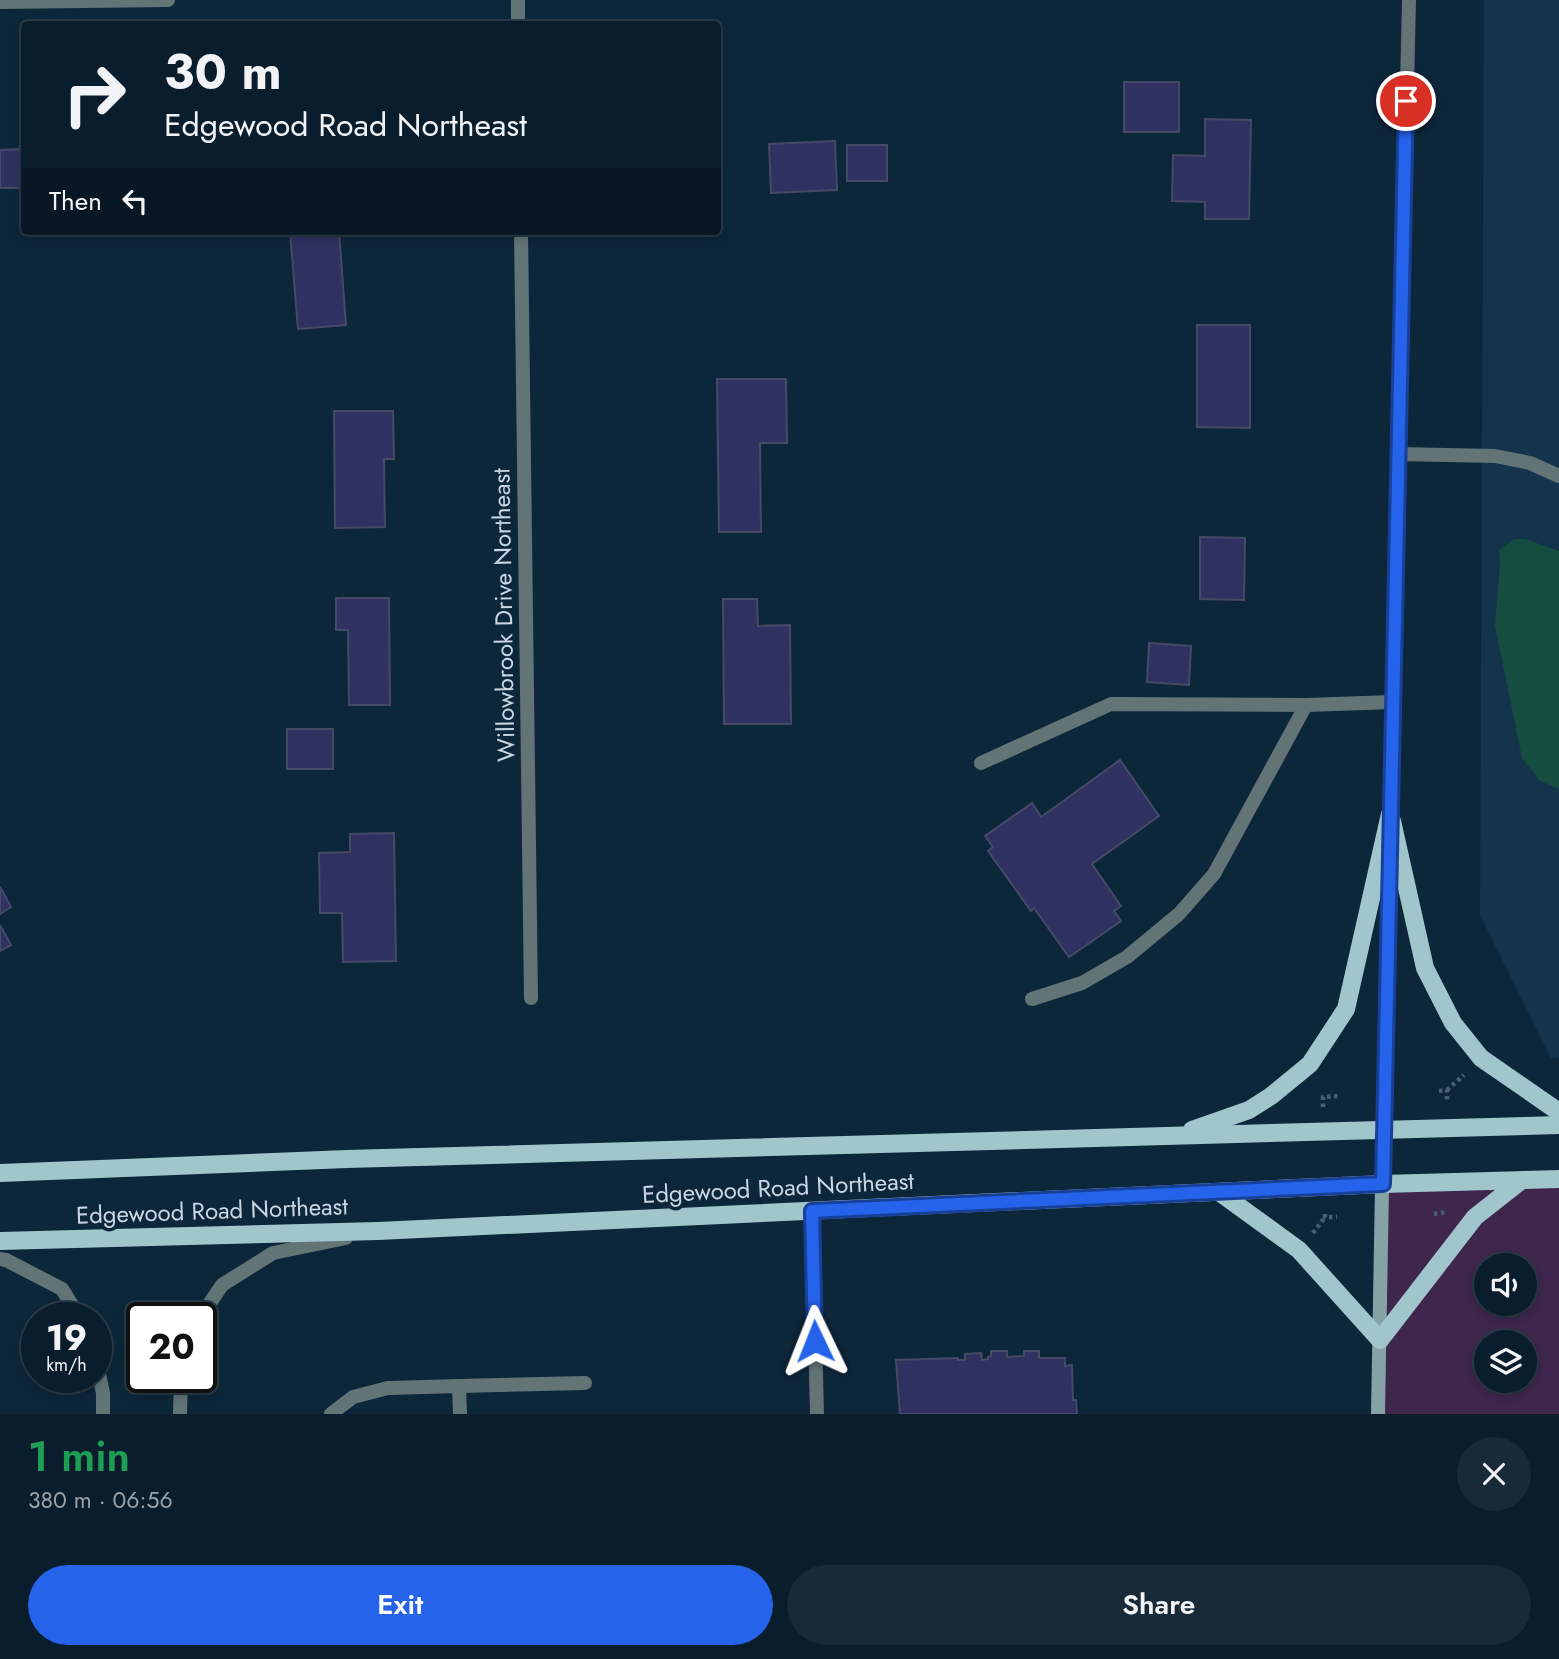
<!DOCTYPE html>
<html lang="en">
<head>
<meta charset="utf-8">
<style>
	:root { --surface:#0a1d2c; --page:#182a38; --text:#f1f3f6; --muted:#99a2a9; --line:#2a3b48; --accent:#2563eb }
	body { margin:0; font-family:Jost,sans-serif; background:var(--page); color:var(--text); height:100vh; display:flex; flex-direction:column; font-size:26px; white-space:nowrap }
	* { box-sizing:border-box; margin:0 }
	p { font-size:23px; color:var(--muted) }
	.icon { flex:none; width:38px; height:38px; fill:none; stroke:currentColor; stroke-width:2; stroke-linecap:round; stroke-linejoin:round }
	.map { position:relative; height:1414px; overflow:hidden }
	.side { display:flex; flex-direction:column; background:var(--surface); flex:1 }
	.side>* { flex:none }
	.guide { position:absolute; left:21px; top:21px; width:700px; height:214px; border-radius:7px; box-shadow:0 4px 10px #0003,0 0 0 2px var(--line); background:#0a1d2c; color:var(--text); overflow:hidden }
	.fabs { position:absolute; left:1474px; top:1253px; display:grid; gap:14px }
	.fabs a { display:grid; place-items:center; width:63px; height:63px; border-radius:50%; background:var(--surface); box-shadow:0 4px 10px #0003,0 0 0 2px var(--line); font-size:35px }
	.speed { position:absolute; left:21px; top:1302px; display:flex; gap:14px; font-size:35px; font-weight:700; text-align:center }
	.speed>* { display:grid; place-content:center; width:91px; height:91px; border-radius:50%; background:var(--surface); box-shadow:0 4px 10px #0003,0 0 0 2px var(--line); line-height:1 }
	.speed small { font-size:18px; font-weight:400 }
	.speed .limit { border:4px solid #111; border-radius:10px; background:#fff; color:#111 }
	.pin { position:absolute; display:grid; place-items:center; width:60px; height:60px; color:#fff; margin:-30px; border:4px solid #fff; border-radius:50%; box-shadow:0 2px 7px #0007 }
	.me { position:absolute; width:77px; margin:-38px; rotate:358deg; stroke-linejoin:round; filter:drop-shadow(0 0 5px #0008) }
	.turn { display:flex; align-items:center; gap:24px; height:147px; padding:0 28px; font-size:32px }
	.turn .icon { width:91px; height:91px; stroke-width:2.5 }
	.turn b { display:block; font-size:49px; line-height:60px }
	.then { display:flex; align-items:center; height:66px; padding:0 28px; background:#0003; gap:14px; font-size:26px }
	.round { display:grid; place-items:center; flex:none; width:74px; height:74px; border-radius:37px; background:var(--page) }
	.summary { display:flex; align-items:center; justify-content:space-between; height:119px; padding:0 28px }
	h1 { font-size:42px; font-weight:600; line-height:52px; color:#1e9e55 }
	.action { display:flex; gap:14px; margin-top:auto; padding:14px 28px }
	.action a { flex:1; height:80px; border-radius:42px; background:var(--accent); color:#fff; font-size:28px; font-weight:600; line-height:80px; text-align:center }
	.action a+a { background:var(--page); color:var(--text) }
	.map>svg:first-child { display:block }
	.built { fill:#13344a }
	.green { fill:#3e264c; fill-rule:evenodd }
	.water { fill:#154e40 }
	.building { fill:#2f3260; stroke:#464966; stroke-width:2 }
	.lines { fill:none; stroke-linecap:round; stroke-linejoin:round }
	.path { stroke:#485e6f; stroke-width:4.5; stroke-dasharray:3.5 3.5; stroke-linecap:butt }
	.service { stroke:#637477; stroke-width:14 }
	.minor { stroke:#637477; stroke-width:14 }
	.tertiary { stroke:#637477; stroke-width:14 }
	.secondary { stroke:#85a2a7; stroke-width:14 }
	.primary { stroke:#a0c5cb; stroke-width:18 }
	.route-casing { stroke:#184099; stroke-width:18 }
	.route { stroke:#2563eb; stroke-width:12 }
	.labels { text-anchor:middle; stroke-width:7; stroke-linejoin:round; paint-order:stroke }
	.street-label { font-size:24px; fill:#c8d7e3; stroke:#0d273a }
</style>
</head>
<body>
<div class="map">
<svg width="1559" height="1414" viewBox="0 0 1559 1414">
	<rect width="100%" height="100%" fill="#0d273a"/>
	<!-- built -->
	<polygon class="built" points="1484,0 1559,0 1559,1058 1551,1058 1480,915"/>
	<!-- green -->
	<path class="green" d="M1559,1179V1414H1378L1383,1184ZM1486,1265H1524V1304H1486ZM1486,1342H1524V1381H1486Z"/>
	<!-- water -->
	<polygon class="water" points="1514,539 1525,539 1559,551 1559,789 1540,781 1522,758 1495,626 1500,564 1499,550"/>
	<!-- building -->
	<g class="building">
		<rect x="1124" y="82" width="55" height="50"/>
		<polygon points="1205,119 1251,120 1249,219 1205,219 1205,202 1172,201 1173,155 1205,156"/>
		<polygon points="835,141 837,190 771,193 769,144"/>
		<rect x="847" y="145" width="40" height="36"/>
		<polygon points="24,149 24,188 0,188 0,150"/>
		<polygon points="290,231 339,231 346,325 298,329"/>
		<polygon points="1197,325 1250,325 1250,428 1197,427"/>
		<polygon points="717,379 786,379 787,443 760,443 761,532 719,532"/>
		<polygon points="334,411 393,411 394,459 384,459 385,527 335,528"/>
		<polygon points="1200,537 1245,538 1244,600 1200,599"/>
		<polygon points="336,598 389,598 390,705 349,705 348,630 336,630"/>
		<polygon points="723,599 757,599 758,626 790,625 791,724 724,724"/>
		<polygon points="1149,643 1191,646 1189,685 1147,682"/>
		<rect x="287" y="729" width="46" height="40"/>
		<polygon points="1120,760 1159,816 1092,864 1121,906 1114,911 1121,921 1069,957 1034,908 1031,911 988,851 993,847 985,836 1032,803 1041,817"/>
		<polygon points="394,833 396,961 343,962 342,913 320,913 319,853 350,852 350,834"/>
		<polygon points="0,887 11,907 0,914"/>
		<polygon points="0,925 11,945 0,951"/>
		<polygon points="991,1351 1007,1351 1007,1357 1024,1356 1024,1351 1039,1351 1039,1358 1065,1358 1065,1366 1072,1365 1073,1400 1076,1400 1077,1414 900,1414 896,1360 958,1358 958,1360 965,1360 965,1354 981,1353 982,1360 988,1359 988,1357 991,1356"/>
	</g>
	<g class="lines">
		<!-- path -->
		<g class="path">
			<polyline points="1447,1090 1464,1075"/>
			<polyline points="1439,1091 1447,1090 1447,1101"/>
			<polyline points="1323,1107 1323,1097 1340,1096"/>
			<polyline points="1325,1214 1325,1217 1337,1217"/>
			<polyline points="1434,1214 1446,1212"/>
			<polyline points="1313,1233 1325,1217"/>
		</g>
		<!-- service -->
		<g class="service">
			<polyline points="1398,454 1495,456 1530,463 1559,476"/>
			<polyline points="981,763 1111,704 1306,705 1393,702"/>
			<polyline points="1032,999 1082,983 1127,957 1179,914 1214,874 1306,705"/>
			<polyline points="812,1211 817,1414"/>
			<polyline points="459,1386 585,1383"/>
			<polyline points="331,1414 353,1397 388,1388 459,1386 460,1414"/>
		</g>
		<!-- minor -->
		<g class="minor">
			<polyline points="518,0 518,24"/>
			<polyline points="0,2 168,0"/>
			<polyline points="521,231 531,998"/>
			<polyline points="0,1259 6,1260 62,1289 80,1318"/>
			<polyline points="200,1318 222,1285 273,1253 346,1238"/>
			<polyline points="96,1360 103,1393 103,1414"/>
			<polyline points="180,1414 181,1377"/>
		</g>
		<!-- tertiary -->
		<polyline class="tertiary" points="1383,1130 1409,0"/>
		<!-- secondary -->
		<polyline class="secondary" points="1378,1414 1383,1130"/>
		<!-- primary -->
		<g class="primary">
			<polyline points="1392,821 1425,968 1453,1023 1481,1058 1559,1112"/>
			<polyline points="1192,1130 1249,1110 1271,1096 1310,1064 1346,1009 1390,814"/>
			<polyline points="0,1173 347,1159 1559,1125"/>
			<polyline points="1219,1192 1299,1250 1380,1340 1475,1217 1522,1180"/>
			<polyline points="0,1241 378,1231 1383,1184 1559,1179"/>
		</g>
	</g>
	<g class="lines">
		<!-- route casing -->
		<g class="route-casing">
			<polyline id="route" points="815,1341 812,1211 1383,1184 1406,101"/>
		</g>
		<!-- route -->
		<use href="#route" class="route"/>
	</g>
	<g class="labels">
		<!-- street labels -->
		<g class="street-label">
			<text transform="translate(504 615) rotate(-91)" y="8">Willowbrook Drive Northeast</text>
			<text transform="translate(778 1188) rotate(-3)" y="8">Edgewood Road Northeast</text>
			<text transform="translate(212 1211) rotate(-2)" y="8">Edgewood Road Northeast</text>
		</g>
	</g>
</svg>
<div class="fabs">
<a><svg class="icon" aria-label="sound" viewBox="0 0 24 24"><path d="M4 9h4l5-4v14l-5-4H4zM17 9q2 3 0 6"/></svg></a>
<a><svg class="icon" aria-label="layers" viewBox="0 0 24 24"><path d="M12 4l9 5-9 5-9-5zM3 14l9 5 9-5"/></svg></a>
</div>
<div class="speed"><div>19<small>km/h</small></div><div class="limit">20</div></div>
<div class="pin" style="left:1406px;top:101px;background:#d93025"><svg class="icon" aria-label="arrive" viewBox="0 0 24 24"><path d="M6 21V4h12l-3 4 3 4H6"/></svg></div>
<svg class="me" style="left:815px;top:1341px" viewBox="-20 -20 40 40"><path d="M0-17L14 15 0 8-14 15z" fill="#2563eb" stroke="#fff" stroke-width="4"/></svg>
<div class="guide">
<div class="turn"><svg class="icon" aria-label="right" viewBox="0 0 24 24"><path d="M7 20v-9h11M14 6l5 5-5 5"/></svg><div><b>30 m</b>Edgewood Road Northeast</div></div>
<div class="then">Then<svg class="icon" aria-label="left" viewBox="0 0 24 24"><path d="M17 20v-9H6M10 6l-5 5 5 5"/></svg></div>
</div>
</div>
<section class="side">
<div class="summary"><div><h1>1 min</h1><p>380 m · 06:56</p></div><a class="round"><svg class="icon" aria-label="close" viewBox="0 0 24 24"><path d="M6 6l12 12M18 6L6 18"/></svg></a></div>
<div class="action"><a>Exit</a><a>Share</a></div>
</section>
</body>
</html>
